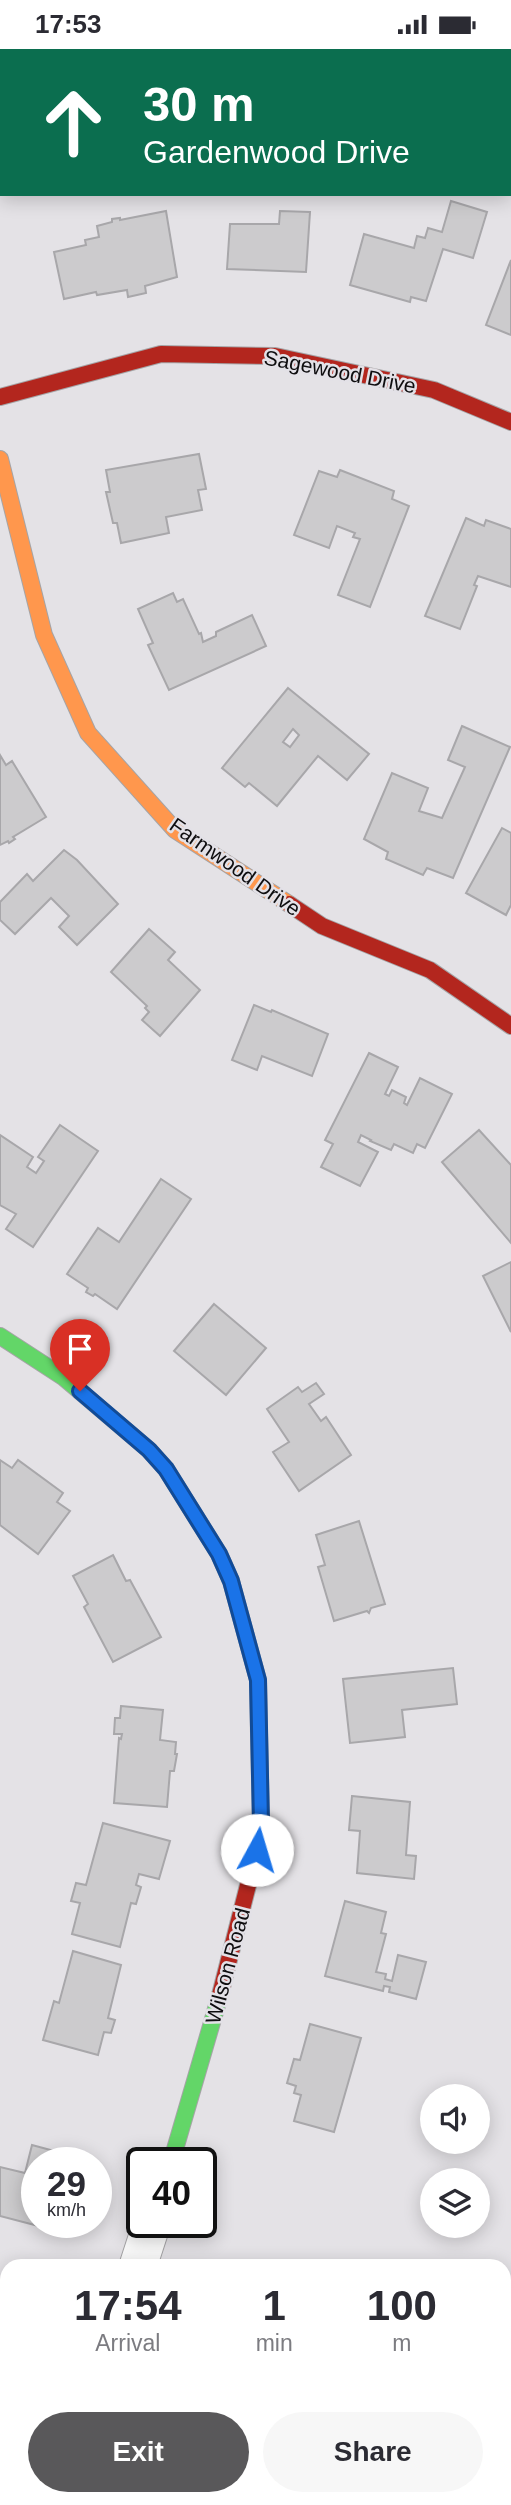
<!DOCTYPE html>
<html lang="en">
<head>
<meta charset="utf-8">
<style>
	:root { --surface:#fff; --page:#f7f7f7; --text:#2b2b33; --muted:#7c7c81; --accent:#59585a }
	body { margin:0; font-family:Arial,sans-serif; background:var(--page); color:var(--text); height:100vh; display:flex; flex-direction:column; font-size:26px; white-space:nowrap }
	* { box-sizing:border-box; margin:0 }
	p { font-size:23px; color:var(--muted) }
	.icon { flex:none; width:38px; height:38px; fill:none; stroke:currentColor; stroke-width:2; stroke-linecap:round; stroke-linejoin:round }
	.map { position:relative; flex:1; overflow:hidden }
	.side { position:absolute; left:0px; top:2210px; width:511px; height:247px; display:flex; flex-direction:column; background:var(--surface); border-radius:21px 21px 0 0; box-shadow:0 4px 18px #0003 }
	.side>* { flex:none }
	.top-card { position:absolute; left:0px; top:0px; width:511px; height:147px; box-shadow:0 4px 18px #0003; background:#0b6e4f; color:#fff; overflow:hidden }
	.tools { position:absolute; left:420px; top:2035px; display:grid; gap:14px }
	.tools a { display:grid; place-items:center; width:70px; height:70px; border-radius:50%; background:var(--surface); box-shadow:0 4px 18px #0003; font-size:35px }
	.speed { position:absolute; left:21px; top:2098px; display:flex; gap:14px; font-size:35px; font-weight:700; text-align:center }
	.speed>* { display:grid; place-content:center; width:91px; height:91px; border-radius:50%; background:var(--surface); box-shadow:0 4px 18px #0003; line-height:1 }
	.speed small { font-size:18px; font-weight:400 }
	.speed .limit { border:4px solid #111; border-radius:10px; background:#fff; color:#111 }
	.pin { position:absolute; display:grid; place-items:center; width:60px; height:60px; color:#fff; margin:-72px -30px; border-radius:50% 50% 50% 0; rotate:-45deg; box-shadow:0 0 7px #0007 }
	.pin .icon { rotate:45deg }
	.me { position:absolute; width:77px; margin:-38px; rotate:6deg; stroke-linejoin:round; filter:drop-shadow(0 0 5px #0008) }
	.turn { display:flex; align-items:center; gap:24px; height:147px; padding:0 28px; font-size:32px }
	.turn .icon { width:91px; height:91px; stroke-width:2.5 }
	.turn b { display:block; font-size:49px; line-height:60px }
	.eta { display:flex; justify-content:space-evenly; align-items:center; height:119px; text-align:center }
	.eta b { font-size:42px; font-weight:600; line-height:49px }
	.cta { display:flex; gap:14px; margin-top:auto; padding:14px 28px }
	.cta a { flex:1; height:80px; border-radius:42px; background:var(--accent); color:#fff; font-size:28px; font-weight:600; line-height:80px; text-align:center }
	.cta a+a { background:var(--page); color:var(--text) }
	.status { display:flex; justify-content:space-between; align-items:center; height:49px; padding:0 35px; background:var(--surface); direction:ltr }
	.status svg { height:19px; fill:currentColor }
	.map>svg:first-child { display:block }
	.building { fill:#cccbcd; stroke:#a8a7aa; stroke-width:2; fill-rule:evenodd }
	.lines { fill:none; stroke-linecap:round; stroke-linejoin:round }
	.street-casing { stroke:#a5a4a6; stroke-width:39 }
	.fast-casing { stroke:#a5a4a6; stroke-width:18 }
	.slow-casing { stroke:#a5a4a6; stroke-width:18 }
	.jam-casing { stroke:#a5a4a6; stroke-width:18 }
	.street { stroke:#fbfbfb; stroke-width:37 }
	.fast { stroke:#63d668; stroke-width:16 }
	.slow { stroke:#ff974d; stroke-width:16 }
	.jam { stroke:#b3261e; stroke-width:16 }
	.route-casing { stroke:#114b97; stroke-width:18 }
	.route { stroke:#1a73e8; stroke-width:12 }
	.labels { text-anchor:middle; stroke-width:5; stroke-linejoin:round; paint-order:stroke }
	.street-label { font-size:21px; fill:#0e0d0f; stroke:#e3e1e7 }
</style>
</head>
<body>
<div class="status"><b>17:53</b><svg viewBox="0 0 49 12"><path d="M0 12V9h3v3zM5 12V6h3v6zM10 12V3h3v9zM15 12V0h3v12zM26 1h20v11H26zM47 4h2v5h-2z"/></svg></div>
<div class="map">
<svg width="511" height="2456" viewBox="0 0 511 2456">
	<rect width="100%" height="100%" fill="#e4e2e6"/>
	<!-- building -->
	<g class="building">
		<polygon points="451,152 487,163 473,209 443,200 426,252 411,248 410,253 350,236 364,185 414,199 417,187 425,189 428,179 442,183"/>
		<polygon points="166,162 177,228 145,237 146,244 128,248 127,241 97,246 96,243 64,250 54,203 86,196 85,191 99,188 97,177 112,173 112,170 120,169 120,171"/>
		<polygon points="280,162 310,163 306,223 227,220 230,175 279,175"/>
		<polygon points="511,211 511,286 486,276"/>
		<polygon points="199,405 206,440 198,441 202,461 166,468 169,484 121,494 117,474 113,474 106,443 110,443 106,421"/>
		<polygon points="340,421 394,442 392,450 409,457 370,558 338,546 360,490 353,488 355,484 337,477 329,499 294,486 319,422 337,428"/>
		<polygon points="466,469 484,477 486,471 511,480 511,538 478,527 474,536 477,537 460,580 425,567"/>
		<polygon points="173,544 177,553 183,550 199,585 201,584 203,593 216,587 216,583 252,566 266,597 169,641 148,596 153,594 138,560"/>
		<path d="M288,639L369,705L347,731L318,707L277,757L249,734L245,738L222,719ZM293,680L299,686L290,698L283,693Z"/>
		<polygon points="462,677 510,698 453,829 427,819 423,826 386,810 388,803 364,790 392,724 428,739 419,762 442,769 465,718 448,711"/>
		<polygon points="0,706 6,716 12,712 46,768 13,788 15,790 9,794 8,792 0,796"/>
		<polygon points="502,779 511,784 511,856 506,866 466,844"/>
		<polygon points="64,801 77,811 118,855 77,896 59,878 69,867 51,849 15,885 0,871 0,853 27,825 33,832"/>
		<polygon points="149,880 175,903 168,911 200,941 160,987 142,971 149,963 145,959 147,957 111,923"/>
		<polygon points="254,956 271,963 272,961 328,985 312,1027 262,1007 257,1021 232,1011"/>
		<polygon points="369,1004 398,1018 385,1045 389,1047 392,1041 406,1048 404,1054 407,1056 420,1029 452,1045 425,1099 417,1095 413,1104 394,1095 391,1101 370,1092 371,1091 361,1086 358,1093 378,1103 360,1137 321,1118 333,1095 325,1091"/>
		<polygon points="60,1076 98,1102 33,1198 6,1180 16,1165 0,1156 0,1086 33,1108 27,1118 36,1124 44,1112 38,1108"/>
		<polygon points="479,1081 511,1116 511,1194 442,1113"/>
		<polygon points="161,1130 191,1150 117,1260 95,1245 93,1247 86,1243 88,1239 67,1225 98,1179 119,1193"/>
		<polygon points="511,1213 511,1283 483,1227"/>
		<polygon points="214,1255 266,1299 226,1346 174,1302"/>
		<polygon points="316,1334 324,1345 309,1355 321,1372 326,1368 351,1406 299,1442 273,1403 289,1393 267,1360 298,1338 302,1343"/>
		<polygon points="0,1411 12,1419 18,1411 63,1444 57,1453 70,1462 38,1505 0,1476"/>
		<polygon points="359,1472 385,1555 371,1559 369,1564 367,1562 334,1572 318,1518 325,1516 316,1486"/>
		<polygon points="113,1506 126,1532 130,1531 161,1588 113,1613 84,1558 88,1555 73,1527"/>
		<polygon points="453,1619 457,1655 402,1661 405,1688 350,1694 343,1630"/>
		<polygon points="121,1657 163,1661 160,1691 176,1693 175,1705 177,1705 174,1722 170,1722 167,1758 114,1754 119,1689 121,1690 122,1685 114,1685 115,1669 120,1669"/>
		<polygon points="352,1747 410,1753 406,1806 416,1807 414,1830 357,1824 360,1782 349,1781"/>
		<polygon points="103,1774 170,1792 159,1830 139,1825 136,1836 141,1838 136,1855 131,1854 120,1898 72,1885 80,1854 71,1852 76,1834 86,1836"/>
		<polygon points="345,1852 386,1863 381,1884 386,1885 376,1923 386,1925 385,1930 392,1932 398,1906 426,1913 416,1950 389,1943 390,1938 384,1937 383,1942 325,1927"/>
		<polygon points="73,1902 121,1916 108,1969 115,1971 111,1984 104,1983 98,2006 43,1991 54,1952 59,1954"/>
		<polygon points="310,1975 361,1989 334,2083 294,2072 301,2046 294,2044 296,2037 287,2034 294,2010 300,2011"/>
		<polygon points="32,2096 69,2106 67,2114 37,2114 37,2174 52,2174 50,2180 0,2167 0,2118 25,2124"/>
		<polygon points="504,2266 511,2268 511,2312 504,2310"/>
	</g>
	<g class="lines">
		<!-- street casing -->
		<g class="street-casing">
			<g id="street">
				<polyline points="138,2217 152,2174"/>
				<polyline points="0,2280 7,2282"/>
				<polyline points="504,2419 511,2421"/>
				<polyline points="67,2456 69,2450"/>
			</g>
		</g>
		<!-- fast casing -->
		<g class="fast-casing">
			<g id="fast">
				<polyline points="0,1287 63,1328 149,1401 166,1420 219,1505 231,1532 258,1631 259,1684"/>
				<polyline points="171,2114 220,1946"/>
			</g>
		</g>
		<!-- slow casing -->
		<g class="slow-casing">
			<polyline id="slow" points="0,410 44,586 88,684 175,781 289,855"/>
		</g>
		<!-- jam casing -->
		<g class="jam-casing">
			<g id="jam">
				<polyline points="0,348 161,305 275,307 434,341 511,373"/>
				<polyline points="289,855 322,877 430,921 511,977"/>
				<polyline points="220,1946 257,1801 261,1774 259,1684"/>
			</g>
		</g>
		<!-- street -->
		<use href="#street" class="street"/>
		<!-- fast -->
		<use href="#fast" class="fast"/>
		<!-- slow -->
		<use href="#slow" class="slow"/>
		<!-- jam -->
		<use href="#jam" class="jam"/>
	</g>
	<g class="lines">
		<!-- route casing -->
		<g class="route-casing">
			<polyline id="route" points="80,1342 149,1401 166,1420 219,1505 231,1532 258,1631 261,1774 257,1801"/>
		</g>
		<!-- route -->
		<use href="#route" class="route"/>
	</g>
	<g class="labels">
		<!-- street labels -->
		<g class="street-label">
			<text transform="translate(340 323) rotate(11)" y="7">Sagewood Drive</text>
			<text transform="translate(235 818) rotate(35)" y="7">Farmwood Drive</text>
			<text transform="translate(228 1917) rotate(-75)" y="7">Wilson Road</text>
		</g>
	</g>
</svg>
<div class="tools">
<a><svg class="icon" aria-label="sound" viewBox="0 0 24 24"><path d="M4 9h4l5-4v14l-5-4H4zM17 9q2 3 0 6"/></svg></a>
<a><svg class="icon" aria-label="layers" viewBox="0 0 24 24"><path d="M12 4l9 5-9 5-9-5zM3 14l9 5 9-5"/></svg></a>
</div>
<div class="speed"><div>29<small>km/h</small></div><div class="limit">40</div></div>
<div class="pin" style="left:80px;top:1342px;background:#d93025"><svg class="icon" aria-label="arrive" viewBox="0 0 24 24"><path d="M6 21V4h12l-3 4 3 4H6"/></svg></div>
<svg class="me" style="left:257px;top:1801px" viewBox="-20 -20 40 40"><circle r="19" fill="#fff"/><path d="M0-13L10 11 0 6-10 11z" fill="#1a73e8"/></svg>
<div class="top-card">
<div class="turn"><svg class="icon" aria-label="ahead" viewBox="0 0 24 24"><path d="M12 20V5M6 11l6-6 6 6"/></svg><div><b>30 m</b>Gardenwood Drive</div></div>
</div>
<section class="side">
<div class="eta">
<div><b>17:54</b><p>Arrival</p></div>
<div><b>1</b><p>min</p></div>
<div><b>100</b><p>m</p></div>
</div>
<div class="cta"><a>Exit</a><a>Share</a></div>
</section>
</div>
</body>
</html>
